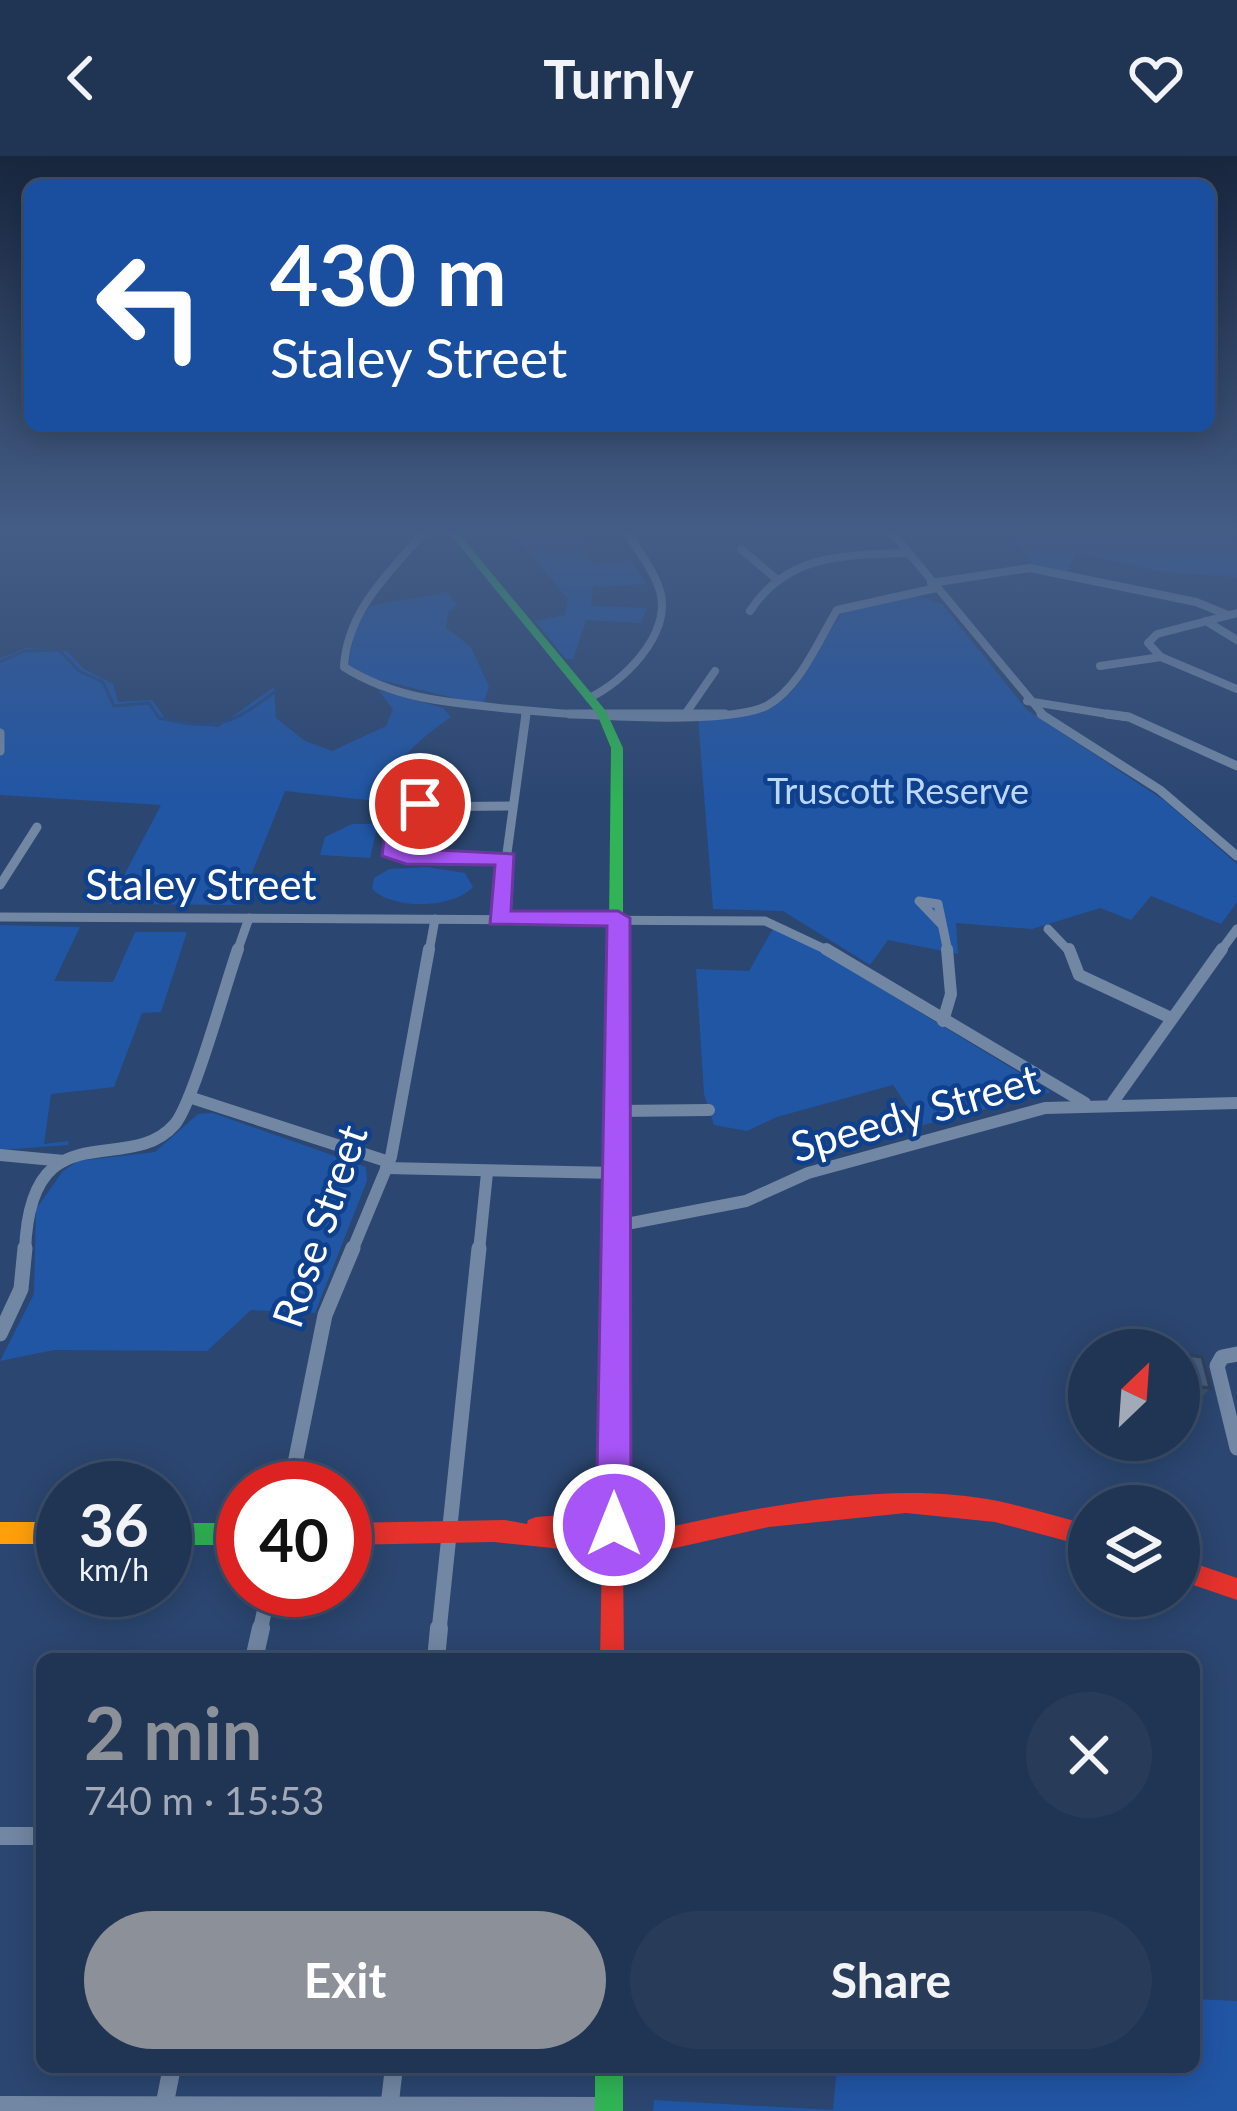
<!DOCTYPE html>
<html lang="en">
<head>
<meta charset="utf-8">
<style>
	:root { --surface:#203454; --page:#283c5a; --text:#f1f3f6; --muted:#a2aab8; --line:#3d4f6b; --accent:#8c9099 }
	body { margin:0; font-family:Lato,sans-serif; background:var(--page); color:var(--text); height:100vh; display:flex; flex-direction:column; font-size:45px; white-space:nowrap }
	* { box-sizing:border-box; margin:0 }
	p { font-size:39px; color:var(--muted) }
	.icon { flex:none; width:66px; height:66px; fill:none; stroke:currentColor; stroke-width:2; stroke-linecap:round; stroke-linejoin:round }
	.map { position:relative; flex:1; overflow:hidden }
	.side { position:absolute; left:36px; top:1497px; width:1164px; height:420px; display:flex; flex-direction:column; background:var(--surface); border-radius:18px; box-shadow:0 6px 30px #0003,0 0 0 3px var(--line) }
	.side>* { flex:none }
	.banner { position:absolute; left:24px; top:24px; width:1191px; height:252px; border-radius:18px; box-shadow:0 6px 30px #0003,0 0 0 3px var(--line); background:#1a4fa0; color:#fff; overflow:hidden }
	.needle { width:78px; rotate:25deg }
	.fabs { position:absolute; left:1068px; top:1173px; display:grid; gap:24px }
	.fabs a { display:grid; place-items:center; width:132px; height:132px; border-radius:50%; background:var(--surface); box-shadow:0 6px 30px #0003,0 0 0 3px var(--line); font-size:60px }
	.speed { position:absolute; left:36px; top:1305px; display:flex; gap:24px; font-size:60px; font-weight:700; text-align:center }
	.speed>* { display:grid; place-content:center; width:156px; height:156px; border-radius:50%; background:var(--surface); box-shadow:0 6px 30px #0003,0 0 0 3px var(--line); line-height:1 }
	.speed small { font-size:30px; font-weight:400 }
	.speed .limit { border:18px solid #d22; background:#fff; color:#111 }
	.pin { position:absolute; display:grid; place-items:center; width:102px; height:102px; color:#fff; margin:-51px; border:6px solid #fff; border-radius:50%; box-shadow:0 3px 12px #0007 }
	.me { position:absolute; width:132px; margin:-66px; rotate:0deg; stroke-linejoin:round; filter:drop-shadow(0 0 9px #0008) }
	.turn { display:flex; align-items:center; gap:42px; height:252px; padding:0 48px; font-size:54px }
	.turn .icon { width:156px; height:156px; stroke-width:2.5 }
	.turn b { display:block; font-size:84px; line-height:102px }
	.round { display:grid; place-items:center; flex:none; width:126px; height:126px; border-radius:63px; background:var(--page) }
	.headline { display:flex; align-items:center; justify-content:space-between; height:204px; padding:0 48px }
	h1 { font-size:72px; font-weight:700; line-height:90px; color:var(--accent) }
	.button { display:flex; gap:24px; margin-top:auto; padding:24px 48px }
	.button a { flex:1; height:138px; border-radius:72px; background:var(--accent); color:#fff; font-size:48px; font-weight:700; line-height:138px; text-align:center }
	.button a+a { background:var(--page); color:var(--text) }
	header { display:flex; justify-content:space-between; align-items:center; height:156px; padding:0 48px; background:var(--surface); font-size:54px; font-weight:700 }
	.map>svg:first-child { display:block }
	.green { fill:#2156a5 }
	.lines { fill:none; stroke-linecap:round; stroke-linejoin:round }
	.stream { stroke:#244980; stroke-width:3 }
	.street-far4 { stroke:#7287a4; stroke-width:8 }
	.street-far3 { stroke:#7287a4; stroke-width:9 }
	.street-far2 { stroke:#7287a4; stroke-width:12 }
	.street-far1 { stroke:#7287a4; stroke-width:15 }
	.street { stroke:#7287a4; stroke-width:18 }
	.fast { fill:#30b455; fill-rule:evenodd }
	.slow { fill:#ff9f0a; fill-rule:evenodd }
	.jam { fill:#e5322d; fill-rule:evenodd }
	.wall { fill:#3c506c }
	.building { fill:#465d7e; stroke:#314158; stroke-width:3 }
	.route { fill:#a855f7; stroke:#6d37a1; stroke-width:3 }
	.labels { text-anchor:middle; stroke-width:9; stroke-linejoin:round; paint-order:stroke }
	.far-park-label { font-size:36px; fill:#bcd7fe; stroke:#0e408d }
	.street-label { font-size:42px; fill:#fff; stroke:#0e408d }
</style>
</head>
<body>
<header><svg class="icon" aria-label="back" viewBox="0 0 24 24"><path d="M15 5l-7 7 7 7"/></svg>Turnly<svg class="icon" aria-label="heart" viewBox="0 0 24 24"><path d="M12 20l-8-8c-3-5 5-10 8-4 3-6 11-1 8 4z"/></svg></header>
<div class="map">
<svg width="1237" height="1955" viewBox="0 0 1237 1955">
	<rect width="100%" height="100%" fill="#2b4670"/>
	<!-- green -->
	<g class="green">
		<polygon points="527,373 618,373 579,374 591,408 630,404 646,428 593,431 591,450 647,452 641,467 586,464 573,503 566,503 535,465 565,459 568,443 513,377"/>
		<polygon points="1010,373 1164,373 1237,382 1237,421 1161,416 1076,396 1068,416 1032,409"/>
		<polygon points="447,436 457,449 448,456 446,472 470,490 489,530 483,549 355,518 348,511 356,469 371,450"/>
		<path d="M917,440L942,448L1027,554L1165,645L1237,708V746L1221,768L1151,740L1131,764L1100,752L1032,773L956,767L958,798L888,784L870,809L783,755L713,753L698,562C811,556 786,534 844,454Z"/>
		<path d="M27,492L67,495L84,513L113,528L118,546L152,544L165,562L218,571L274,531L276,562L305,585L332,595L386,570L393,553L378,534L443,552L451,561C418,584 392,605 385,646L285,635L239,749L109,748L161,649L0,639V502Z"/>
		<polygon points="352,668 378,668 370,702 320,699 325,681"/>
		<path d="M427,711L465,717L473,731C452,753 393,754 372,733L374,722L389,713Z"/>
		<polygon points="0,769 80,771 54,825 113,826 135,776 187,776 161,856 142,857 114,931 51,938 44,988 69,985 68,989 0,994"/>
		<polygon points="774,771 796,781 1051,936 920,970 893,929 777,961 747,975 714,969 704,938 696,813 749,815"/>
		<polygon points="213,957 366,1011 367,1025 315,1157 251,1154 207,1195 54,1194 0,1205 34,1138 36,1053 63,1015 78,1005 155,996 198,958"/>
		<polygon points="1194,1843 1237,1845 1237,1955 653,1955 654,1944 833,1954 837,1911 1194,1911"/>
	</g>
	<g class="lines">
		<!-- stream -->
		<path class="stream" d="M0,506L25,495L59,494L79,515L103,526L114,550L149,547L159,562C217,575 230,570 277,534"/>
		<!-- street-far4 -->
		<g class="street-far4">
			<path d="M427,373C392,414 347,453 344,511C368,526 392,535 420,541C479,553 721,576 768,549C800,531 818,485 837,454L936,432"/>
			<polyline points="889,373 1045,561"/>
			<polyline points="890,374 952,373"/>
			<polyline points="741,393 774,421"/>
			<polyline points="931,427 1030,412 1196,446 1228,459"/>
			<path d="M750,455C787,398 844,399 906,397"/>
			<polyline points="1237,457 1157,478 1148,487 1161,501 1237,533"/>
			<polyline points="1206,465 1237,484"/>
			<polyline points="1100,510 1161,501"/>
			<path d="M589,542C623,526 669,481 661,439C656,416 637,394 625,373"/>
			<polyline points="1027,545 1126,561"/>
			<polyline points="686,557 715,515"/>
			<polyline points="525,561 526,556"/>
		</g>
		<!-- street-far3 -->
		<g class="street-far3">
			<polyline points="570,558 725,558"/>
			<polyline points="1041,558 1160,634 1237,700"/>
			<polyline points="1107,558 1129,561 1237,610"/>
			<polyline points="0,577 0,595"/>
			<polyline points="506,702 406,701 389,691 398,659 409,651 512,650"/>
			<polyline points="0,729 37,671"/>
			<polyline points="0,761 765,765 831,796"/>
			<polyline points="498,763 526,558"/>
			<polyline points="941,768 919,745 938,748 948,796"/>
			<polyline points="1048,773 1070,796"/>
			<polyline points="237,796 249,762"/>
			<polyline points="429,796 435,763"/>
			<polyline points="1220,796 1237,773"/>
		</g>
		<!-- street-far2 -->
		<g class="street-far2">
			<polyline points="826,793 1085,947"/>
			<polyline points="1069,793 1079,819 1171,862"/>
			<polyline points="943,865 951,838 947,793"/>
			<polyline points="189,941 389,1006"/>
			<polyline points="1113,946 1222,793"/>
			<polyline points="617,955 709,954"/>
			<polyline points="0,999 64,1005"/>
			<polyline points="386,1012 616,1017"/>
			<polyline points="616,1070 746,1045 808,1017 1045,952 1237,947"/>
			<path d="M25,1095C30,950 128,1023 175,968C193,947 226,827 238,793"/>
			<polyline points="352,1095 391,1001 429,793"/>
			<polyline points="479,1095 487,1017"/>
		</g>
		<!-- street-far1 -->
		<g class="street-far1">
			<polyline points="0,1178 21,1133 25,1092"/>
			<polyline points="1237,1198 1222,1201 1217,1210 1237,1292"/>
			<polyline points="290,1332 325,1159 353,1092"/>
			<polyline points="260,1475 269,1434"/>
			<polyline points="439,1475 479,1092"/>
		</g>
		<!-- street -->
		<g class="street">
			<polyline points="254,1503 261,1472"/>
			<polyline points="436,1503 439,1472"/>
			<polyline points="0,1680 42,1680"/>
			<polyline points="165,1946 172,1911"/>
			<polyline points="0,1949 609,1950"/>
			<polyline points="389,1954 394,1911"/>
		</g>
		<!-- fast -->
		<g class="fast">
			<polygon points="446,373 455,373 606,555 623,592 623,1303 620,1310 613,1313 606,1310 603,1303 611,592 597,558"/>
			<rect x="165" y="1367" width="78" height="22"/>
			<rect x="595" y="1911" width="28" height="44"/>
		</g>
		<!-- slow -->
		<rect class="slow" x="0" y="1366" width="63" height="22"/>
		<!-- jam -->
		<g class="jam">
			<path d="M613,1293L620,1296L623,1303V1359L673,1366L674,1370C776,1348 894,1324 998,1345C1029,1352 1059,1361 1089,1369V1391L995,1366L906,1357L769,1371L635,1401L623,1400L624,1503H600L602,1397L494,1386L345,1389V1367L505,1364L527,1368L528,1364L536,1361L602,1356L603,1303L606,1296Z"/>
			<polygon points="1179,1402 1237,1422 1237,1444 1179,1424"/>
		</g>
	</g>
	<!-- wall -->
	<polygon class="wall" points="1179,1198 1210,1232 1198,1246 1179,1243"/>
	<!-- building -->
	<polygon class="building" points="1179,1198 1202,1201 1210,1232 1179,1228"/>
	<!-- sky -->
	<linearGradient id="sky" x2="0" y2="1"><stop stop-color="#18263e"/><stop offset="0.58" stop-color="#445d86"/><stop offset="1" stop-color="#445d86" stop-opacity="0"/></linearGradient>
	<rect width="1237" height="647" fill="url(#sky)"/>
	<!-- route -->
	<polygon class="route" points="420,642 430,648 407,662 401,692 514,698 511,755 618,755 630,762 631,1369 626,1381 614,1387 601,1381 596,1369 607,770 490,768 495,709 406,708 382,700 387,659"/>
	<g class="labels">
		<!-- far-park labels -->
		<g class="far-park-label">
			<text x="898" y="648">Truscott Reserve</text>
		</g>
		<!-- street labels -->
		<g class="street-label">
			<text x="201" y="744">Staley Street</text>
			<text transform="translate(915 957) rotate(-16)" y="15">Speedy Street</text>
			<text transform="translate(320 1070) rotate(-71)" y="15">Rose Street</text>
		</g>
	</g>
</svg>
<div class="fabs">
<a><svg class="needle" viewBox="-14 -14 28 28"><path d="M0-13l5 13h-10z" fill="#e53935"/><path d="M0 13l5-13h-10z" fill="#a2aab8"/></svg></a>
<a><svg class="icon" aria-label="layers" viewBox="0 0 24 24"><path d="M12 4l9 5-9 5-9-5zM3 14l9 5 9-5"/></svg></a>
</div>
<div class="speed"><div>36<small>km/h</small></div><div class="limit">40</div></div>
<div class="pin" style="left:420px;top:648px;background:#d93025"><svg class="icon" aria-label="arrive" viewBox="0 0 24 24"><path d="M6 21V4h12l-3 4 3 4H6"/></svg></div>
<svg class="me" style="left:614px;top:1369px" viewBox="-20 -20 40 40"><circle r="17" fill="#a855f7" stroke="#fff" stroke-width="3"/><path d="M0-11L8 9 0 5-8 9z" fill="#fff"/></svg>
<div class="banner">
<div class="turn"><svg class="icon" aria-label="left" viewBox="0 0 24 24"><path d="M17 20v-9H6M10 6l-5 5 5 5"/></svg><div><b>430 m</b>Staley Street</div></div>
</div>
<section class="side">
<div class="headline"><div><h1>2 min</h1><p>740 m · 15:53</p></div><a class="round"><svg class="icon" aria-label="close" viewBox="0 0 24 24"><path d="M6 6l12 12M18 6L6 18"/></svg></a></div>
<div class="button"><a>Exit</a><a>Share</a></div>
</section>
</div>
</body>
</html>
